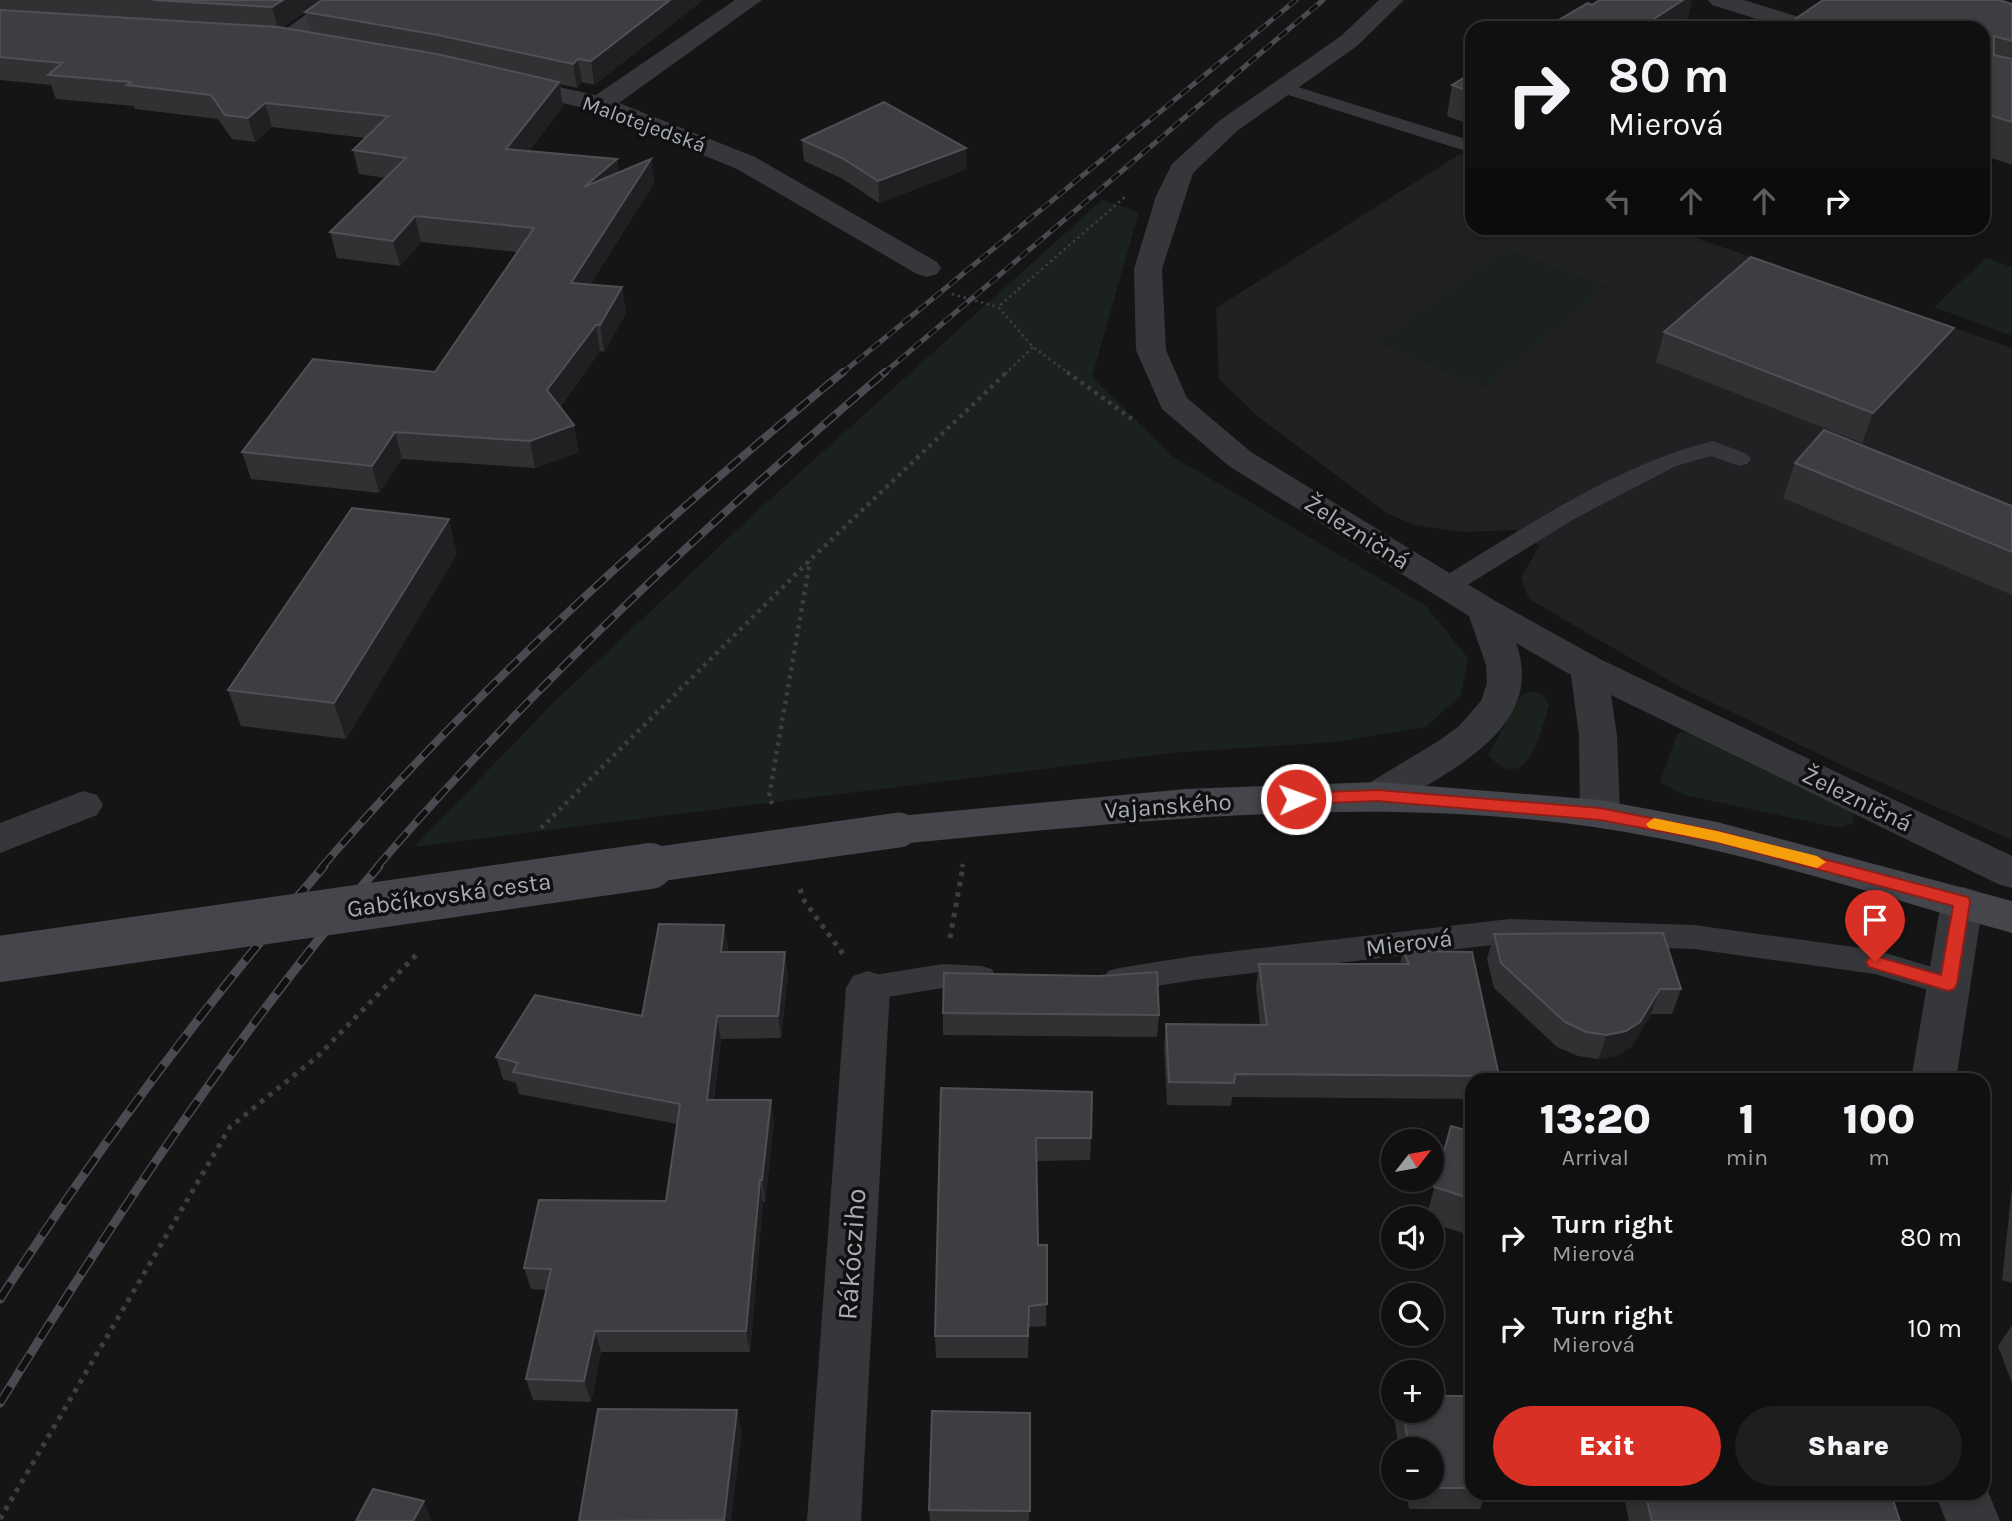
<!DOCTYPE html>
<html lang="en">
<head>
<meta charset="utf-8">
<style>
	:root { --surface:#101010; --page:#1e1e1e; --text:#f1f3f6; --muted:#9c9d9f; --line:#303030; --accent:#d93025 }
	body { margin:0; font-family:Karla,sans-serif; background:var(--page); color:var(--text); height:100vh; display:flex; flex-direction:column; font-size:26px; white-space:nowrap }
	* { box-sizing:border-box; margin:0 }
	p { font-size:23px; color:var(--muted) }
	.icon { flex:none; width:38px; height:38px; fill:none; stroke:currentColor; stroke-width:2; stroke-linecap:round; stroke-linejoin:round }
	.map { position:relative; flex:1; overflow:hidden }
	.side { position:absolute; left:1465px; top:1073px; width:525px; height:427px; display:flex; flex-direction:column; background:var(--surface); border-radius:21px; box-shadow:0 4px 10px #0003,0 0 0 2px var(--line) }
	.side>* { flex:none }
	.top-card { position:absolute; left:1465px; top:21px; width:525px; height:214px; border-radius:21px; box-shadow:0 4px 10px #0003,0 0 0 2px var(--line); background:#101010; color:var(--text); overflow:hidden }
	.needle { width:46px; rotate:59deg }
	.fabs { position:absolute; left:1381px; top:1129px; display:grid; gap:14px }
	.fabs a { display:grid; place-items:center; width:63px; height:63px; border-radius:50%; background:var(--surface); box-shadow:0 4px 10px #0003,0 0 0 2px var(--line); font-size:35px }
	.pin { position:absolute; display:grid; place-items:center; width:60px; height:60px; color:#fff; margin:-72px -30px; border-radius:50% 50% 50% 0; rotate:-45deg; box-shadow:0 0 7px #0007 }
	.pin .icon { rotate:45deg }
	.me { position:absolute; width:77px; margin:-38px; rotate:88deg; stroke-linejoin:round; filter:drop-shadow(0 0 5px #0008) }
	.turn { display:flex; align-items:center; gap:24px; height:147px; padding:0 28px; font-size:32px }
	.turn .icon { width:91px; height:91px; stroke-width:2.5 }
	.turn b { display:block; font-size:49px; line-height:60px }
	.lanes { display:flex; align-items:center; height:66px; padding:0 28px; background:#0003; justify-content:center; gap:35px; direction:ltr }
	.lanes .off { opacity:.35 }
	.eta { display:flex; justify-content:space-evenly; align-items:center; height:119px; text-align:center }
	.eta b { font-size:42px; font-weight:800; line-height:49px }
	.button { display:flex; gap:14px; margin-top:auto; padding:14px 28px }
	.button a { flex:1; height:80px; border-radius:42px; background:var(--accent); color:#fff; font-size:28px; font-weight:800; line-height:80px; text-align:center }
	.button a+a { background:var(--page); color:var(--text) }
	ul { padding:0; list-style:none }
	li { display:flex; align-items:center; gap:21px; height:91px; padding:0 28px }
	li div { flex:1 }
	li b { display:block; font-size:26px }
	li em { font-style:normal }
	.map>svg:first-child { display:block }
	.built { fill:#212123 }
	.green { fill:#1b211c }
	.lines { fill:none; stroke-linecap:round; stroke-linejoin:round }
	.path-far2 { stroke:#3c3e42; stroke-width:2.5; stroke-dasharray:2.5 3.5; stroke-linecap:butt }
	.path-far1 { stroke:#3c3e42; stroke-width:4.5; stroke-dasharray:3.5 5; stroke-linecap:butt }
	.path { stroke:#3c3e42; stroke-width:5; stroke-dasharray:4.5 6; stroke-linecap:butt }
	.service { fill:#36373b; fill-rule:evenodd }
	.minor { fill:#36373b; fill-rule:evenodd }
	.tertiary { fill:#36373b; fill-rule:evenodd }
	.secondary { fill:#44464b; fill-rule:evenodd }
	.rail-far2-casing { stroke:#494b50; stroke-width:5 }
	.rail-far1-casing { stroke:#494b50; stroke-width:8 }
	.rail-casing { stroke:#494b50; stroke-width:9 }
	.rail-far2 { stroke:#101011; stroke-width:3.5; stroke-dasharray:10; stroke-linecap:butt }
	.rail-far1 { stroke:#101011; stroke-width:5; stroke-dasharray:15; stroke-linecap:butt }
	.rail { stroke:#101011; stroke-width:6; stroke-dasharray:19; stroke-linecap:butt }
	.secondary-bridge-far1 { stroke:#44464b; stroke-width:35 }
	.secondary-bridge { stroke:#44464b; stroke-width:46 }
	.wall { fill:#313134 }
	.shaded-wall { fill:#202022 }
	.building { fill:#3e3e42; stroke:#4e5054; stroke-width:2 }
	.route { fill:#d93025; stroke:#8d1f18; stroke-width:2 }
	.slow { fill:#f59e0b }
	.labels { text-anchor:middle; stroke-width:7; stroke-linejoin:round; paint-order:stroke }
	.far-street-label { font-size:21px; fill:#a8acb5; stroke:#101011 }
	.street-label { font-size:24px; fill:#a8acb5; stroke:#101011 }
	.near-street-label { font-size:28px; fill:#a8acb5; stroke:#101011 }
</style>
</head>
<body>
<div class="map">
<svg width="2012" height="1521" viewBox="0 0 2012 1521">
	<rect width="100%" height="100%" fill="#151516"/>
	<!-- built -->
	<polygon class="built" points="1460,154 1472,159 1472,228 1668,228 2012,348 2012,840 1850,769 1680,687 1529,599 1521,578 1539,546 1515,530 1463,532 1414,525 1387,513 1256,415 1219,379 1216,308"/>
	<!-- green -->
	<g class="green">
		<polygon points="1102,200 1139,212 1092,377 1172,456 1426,606 1468,658 1461,695 1426,727 1334,742 1170,753 414,847 554,702 757,511"/>
		<polygon points="1504,248 1608,287 1485,388 1377,343"/>
		<polygon points="1986,258 2012,267 2012,336 1934,307"/>
		<path d="M1531,691L1544,695L1549,705C1541,732 1527,798 1488,755L1521,696Z"/>
		<polygon points="1684,732 1706,738 1853,811 1853,823 1840,828 1684,795 1660,782 1677,734"/>
	</g>
	<g class="lines">
		<!-- path-far2 -->
		<g class="path-far2">
			<polyline points="952,294 998,307"/>
			<polyline points="1005,374 1033,347"/>
			<polyline points="1070,374 1033,347 998,307 1125,197"/>
		</g>
		<!-- path-far1 -->
		<g class="path-far1">
			<polyline points="1067,372 1136,422"/>
			<polyline points="772,804 769,797 810,561"/>
			<polyline points="541,828 810,560 1007,372"/>
			<polyline points="962,867 963,864"/>
		</g>
		<!-- path -->
		<g class="path">
			<polyline points="800,889 805,902 843,954"/>
			<polyline points="950,938 963,866"/>
			<polyline points="0,1519 230,1127 318,1056 419,952"/>
		</g>
		<!-- service -->
		<g class="service">
			<polygon points="1285,83 1472,141 1472,153 1279,92 1276,88 1279,84"/>
			<path d="M1713,441L1747,454L1751,459L1747,464L1739,466L1711,456L1676,466L1574,519L1456,592L1447,594L1438,592L1434,586L1438,580C1525,528 1613,466 1713,441Z"/>
			<polygon points="1509,919 1694,925 1875,950 1959,975 1964,984 1959,993 1948,996 1875,974 1694,949 1509,943 1194,980 1119,992 1108,989 1103,980 1108,971 1119,968 1194,956"/>
			<polygon points="943,964 981,966 992,969 997,978 992,987 981,990 943,988 868,1000 857,997 852,988 857,979 868,976"/>
		</g>
		<!-- minor -->
		<g class="minor">
			<polygon points="326,0 353,0 292,46 284,48 276,46 272,41 276,36"/>
			<polygon points="735,0 762,0 619,103 755,157 937,262 941,268 937,274 927,277 917,274 737,169 592,110 503,89 500,84 503,79 512,77 596,95"/>
			<polygon points="1708,0 1744,0 1818,23 1822,28 1786,28 1712,5"/>
			<polygon points="83,791 97,795 103,805 97,815 0,853 0,823"/>
			<polygon points="1962,887 1977,891 1983,902 1956,1080 1911,1080 1941,902 1947,891"/>
			<polygon points="868,971 883,976 890,988 861,1521 807,1521 846,988 853,976"/>
			<polygon points="1983,1479 2000,1521 1946,1521 1935,1493 1983,1493"/>
		</g>
		<!-- tertiary -->
		<path class="tertiary" d="M1379,0H1404L1357,46L1237,131L1193,173L1162,269L1166,350L1187,398L1251,452L1497,602L1602,660L2012,856V888L1998,884L1611,695L1617,736L1620,814L1614,824L1600,828L1586,824L1580,814L1579,736L1571,675L1516,643C1547,727 1451,770 1392,806L1378,810L1364,806L1358,796L1364,786L1440,740L1459,726L1481,701L1487,683L1486,665L1469,616L1229,466L1162,409L1136,350L1134,269L1156,196L1172,164L1219,121L1341,36Z"/>
		<!-- secondary -->
		<path class="secondary" d="M1378,782L1600,800L1717,822L2012,901V933C1876,895 1740,849 1600,828C1367,793 1132,822 899,844L885,840L879,830L885,820L899,816L1186,789Z"/>
		<!-- rail-far2 casing -->
		<g class="rail-far2-casing">
			<g id="rail-far2">
				<polyline points="841,374 1296,0"/>
				<polyline points="883,374 1323,0"/>
			</g>
		</g>
		<!-- rail-far1 casing -->
		<g class="rail-far1-casing">
			<g id="rail-far1">
				<path d="M322,867C479,685 658,525 843,372"/>
				<path d="M377,867C534,684 702,528 885,372"/>
			</g>
		</g>
		<!-- rail casing -->
		<g class="rail-casing">
			<g id="rail">
				<path d="M0,1299C98,1147 206,1003 324,866"/>
				<path d="M0,1403C115,1216 237,1033 379,866"/>
			</g>
		</g>
		<!-- rail-far2 -->
		<use href="#rail-far2" class="rail-far2"/>
		<!-- rail-far1 -->
		<use href="#rail-far1" class="rail-far1"/>
		<!-- rail -->
		<use href="#rail" class="rail"/>
		<!-- secondary-bridge-far1 -->
		<polyline class="secondary-bridge-far1" points="638,867 899,830"/>
		<!-- secondary-bridge -->
		<polyline class="secondary-bridge" points="0,959 650,866"/>
	</g>
	<!-- wall -->
	<g class="wall">
		<polygon points="0,0 321,0 282,28 311,33 305,12 703,0 594,85 582,82 577,88 560,84 563,106 529,151 617,159 619,172 651,159 654,183 590,285 622,287 626,313 604,352 600,351 560,407 579,452 535,468 402,459 379,493 251,479 242,452 435,372 518,252 421,242 400,266 337,258 330,232 385,178 359,174 353,150 366,138 272,127 255,142 232,139 218,119 135,109 134,106 56,99 51,85 0,80"/>
		<polygon points="2012,4 2012,165 1983,155 1983,28"/>
		<polygon points="1472,73 1472,125 1447,116 1452,85"/>
		<polygon points="802,140 967,169 879,203 843,179 804,161"/>
		<polygon points="1699,228 1726,228 1718,234"/>
		<polygon points="1664,332 1942,358 1862,443 1656,362"/>
		<polygon points="1795,463 2012,506 2012,595 1783,498"/>
		<polygon points="457,554 346,739 241,726 228,690"/>
		<polygon points="724,925 728,948 727,952 788,974 781,1038 721,1039 714,1100 774,1122 765,1202 763,1202 750,1352 601,1352 591,1402 533,1400 526,1379 546,1290 531,1289 524,1268 666,1201 677,1124 519,1094 516,1083 503,1079 496,1057 642,1016"/>
		<polygon points="1494,934 1681,989 1672,1014 1651,1014 1631,1047 1617,1056 1598,1059 1578,1056 1557,1047 1494,988 1487,959"/>
		<polygon points="1403,951 1499,1076 1498,1080 1472,1080 1472,1099 1232,1097 1231,1106 1167,1105 1164,1047 1166,1024 1260,1025 1256,987 1259,964 1400,964"/>
		<polygon points="943,1013 1159,1015 1157,1037 943,1035"/>
		<polygon points="941,1088 1091,1138 1090,1160 1036,1161 1038,1245 1047,1245 1046,1326 1029,1327 1028,1358 936,1358 935,1336"/>
		<polygon points="1451,1126 1472,1132 1472,1236 1432,1223 1432,1218 1426,1218"/>
		<polygon points="2012,1187 2012,1283 2002,1280"/>
		<polygon points="2012,1325 2012,1383 1998,1346"/>
		<polygon points="1471,1396 1472,1493 1486,1493 1480,1509 1409,1509 1406,1488 1432,1488 1432,1449 1399,1449 1394,1417 1396,1410 1432,1410"/>
		<polygon points="1030,1413 1029,1521 930,1521 929,1510"/>
		<polygon points="1623,1493 1856,1493 1856,1495 1900,1521 1629,1521"/>
	</g>
	<!-- shaded-wall -->
	<g class="shaded-wall">
		<polygon points="283,0 321,0 278,30 272,7"/>
		<polygon points="670,0 703,0 594,85 591,61"/>
		<polygon points="1683,0 1692,0 1687,23 1679,28 1640,28"/>
		<polygon points="578,59 582,82 577,88 573,64"/>
		<polygon points="559,82 563,106 511,174 506,149"/>
		<polygon points="265,103 272,127 255,142 248,118"/>
		<polygon points="966,148 967,169 879,203 878,181"/>
		<polygon points="617,159 621,184 584,187"/>
		<polygon points="651,159 654,183 575,309 571,283"/>
		<polygon points="415,216 421,242 400,266 393,241"/>
		<polygon points="1720,228 1726,228 1718,234"/>
		<polygon points="622,287 626,313 604,352 600,325"/>
		<polygon points="596,325 600,351 552,417 547,390"/>
		<polygon points="1954,328 1942,358 1862,443 1873,413"/>
		<polygon points="574,425 579,452 535,468 530,441"/>
		<polygon points="395,432 402,459 379,493 372,466"/>
		<polygon points="449,519 457,554 346,739 334,703"/>
		<polygon points="724,925 728,948 725,975 721,952"/>
		<polygon points="785,952 788,974 781,1038 778,1016"/>
		<polygon points="1660,989 1651,1014 1631,1047 1617,1056 1598,1059 1607,1035"/>
		<polygon points="717,1016 721,1039 711,1122 707,1100"/>
		<polygon points="771,1100 774,1122 765,1202 762,1180"/>
		<polygon points="760,1180 763,1202 750,1352 746,1331"/>
		<polygon points="595,1331 601,1352 591,1402 584,1381"/>
		<polygon points="737,1410 742,1433 731,1521 724,1521"/>
		<polygon points="424,1501 431,1519 430,1521 413,1521"/>
	</g>
	<!-- building -->
	<g class="building">
		<polygon points="153,0 283,0 272,7"/>
		<polygon points="322,0 670,0 591,61 578,59 573,64 438,35 305,12"/>
		<polygon points="1600,0 1683,0 1640,28 1545,28 1588,3 1592,5"/>
		<polygon points="1823,0 1999,0 2012,4 2012,41 1994,36 1994,55 2012,59 2012,122 1983,113 1983,28 1782,28"/>
		<polygon points="0,10 278,27 437,54 559,82 506,149 617,159 584,187 651,159 571,283 622,287 600,325 596,325 547,390 574,425 530,441 395,432 372,466 242,452 313,359 435,372 534,228 415,216 393,241 330,232 406,158 353,150 388,116 265,103 248,118 225,115 211,95 127,85 131,82 48,75 62,63 0,57"/>
		<polygon points="1472,73 1472,92 1452,85"/>
		<polygon points="884,102 966,148 878,181 842,158 802,140"/>
		<polygon points="1751,257 1954,328 1873,413 1664,332"/>
		<polygon points="1824,430 2012,506 2012,552 1795,463"/>
		<polygon points="352,508 449,519 334,703 228,690"/>
		<polygon points="659,924 724,925 721,952 785,952 778,1016 717,1016 707,1100 771,1100 762,1180 760,1180 746,1331 595,1331 584,1381 526,1379 551,1269 524,1268 539,1200 666,1201 680,1104 513,1072 518,1063 496,1057 535,995 642,1016"/>
		<polygon points="1663,933 1681,989 1660,989 1640,1022 1626,1031 1607,1035 1586,1032 1565,1022 1501,963 1494,934"/>
		<polygon points="1403,951 1472,952 1499,1076 1235,1074 1234,1083 1169,1082 1166,1024 1267,1025 1259,964 1409,964"/>
		<polygon points="1157,972 1159,1015 943,1013 944,973 1099,976"/>
		<polygon points="941,1088 1092,1092 1091,1138 1036,1138 1038,1245 1047,1245 1047,1304 1029,1306 1028,1336 935,1336"/>
		<polygon points="1451,1126 1472,1132 1472,1199 1434,1187"/>
		<polygon points="1432,1396 1471,1396 1472,1488 1423,1488 1432,1488 1432,1449 1409,1449 1403,1410 1432,1410"/>
		<polygon points="598,1409 737,1410 724,1520 579,1521"/>
		<polygon points="932,1411 1030,1413 1030,1511 929,1510"/>
		<polygon points="373,1489 424,1501 413,1521 356,1521"/>
		<polygon points="1645,1493 1856,1493 1856,1495 1891,1494 1900,1521 1652,1521"/>
	</g>
	<!-- route -->
	<polygon class="route" points="1378,790 1600,808 1717,831 1968,897 1970,902 1957,984 1954,989 1948,991 1869,967 1866,962 1869,958 1875,956 1941,975 1953,906 1717,842 1600,820 1378,801 1296,804 1288,799 1296,793"/>
	<!-- slow -->
	<polygon class="slow" points="1654,818 1717,831 1817,856 1826,862 1817,868 1717,842 1649,828 1646,824"/>
	<g class="labels">
		<!-- far-street labels -->
		<g class="far-street-label">
			<text transform="translate(644 124) rotate(20)" y="7">Malotejedská</text>
		</g>
		<!-- street labels -->
		<g class="street-label">
			<text transform="translate(1357 532) rotate(32)" y="8">Železničná</text>
			<text transform="translate(1857 799) rotate(26)" y="8">Železničná</text>
			<text transform="translate(1168 806) rotate(-4)" y="8">Vajanského</text>
			<text transform="translate(449 895) rotate(-8)" y="8">Gabčíkovská cesta</text>
			<text transform="translate(1409 943) rotate(-7)" y="8">Mierová</text>
		</g>
		<!-- near-street labels -->
		<g class="near-street-label">
			<text transform="translate(851 1254) rotate(-86)" y="10">Rákócziho</text>
		</g>
	</g>
</svg>
<div class="fabs">
<a><svg class="needle" viewBox="-14 -14 28 28"><path d="M0-13l5 13h-10z" fill="#e53935"/><path d="M0 13l5-13h-10z" fill="#9c9d9f"/></svg></a>
<a><svg class="icon" aria-label="sound" viewBox="0 0 24 24"><path d="M4 9h4l5-4v14l-5-4H4zM17 9q2 3 0 6"/></svg></a>
<a><svg class="icon" aria-label="search" viewBox="0 0 24 24"><circle cx="10" cy="10" r="6"/><path d="M15 15l6 6"/></svg></a>
<a>+</a>
<a>−</a>
</div>
<div class="pin" style="left:1875px;top:962px;background:#d93025"><svg class="icon" aria-label="arrive" viewBox="0 0 24 24"><path d="M6 21V4h12l-3 4 3 4H6"/></svg></div>
<svg class="me" style="left:1296px;top:799px" viewBox="-20 -20 40 40"><circle r="17" fill="#d93025" stroke="#fff" stroke-width="3"/><path d="M0-11L8 9 0 5-8 9z" fill="#fff"/></svg>
<div class="top-card">
<div class="turn"><svg class="icon" aria-label="right" viewBox="0 0 24 24"><path d="M7 20v-9h11M14 6l5 5-5 5"/></svg><div><b>80 m</b>Mierová</div></div>
<div class="lanes"><svg class="icon off" aria-label="left" viewBox="0 0 24 24"><path d="M17 20v-9H6M10 6l-5 5 5 5"/></svg><svg class="icon off" aria-label="ahead" viewBox="0 0 24 24"><path d="M12 20V5M6 11l6-6 6 6"/></svg><svg class="icon off" aria-label="ahead" viewBox="0 0 24 24"><path d="M12 20V5M6 11l6-6 6 6"/></svg><svg class="icon" aria-label="right" viewBox="0 0 24 24"><path d="M7 20v-9h11M14 6l5 5-5 5"/></svg></div>
</div>
<section class="side">
<div class="eta">
<div><b>13:20</b><p>Arrival</p></div>
<div><b>1</b><p>min</p></div>
<div><b>100</b><p>m</p></div>
</div>
<ul>
<li><svg class="icon" aria-label="right" viewBox="0 0 24 24"><path d="M7 20v-9h11M14 6l5 5-5 5"/></svg><div><b>Turn right</b><p>Mierová</p></div><em>80 m</em></li>
<li><svg class="icon" aria-label="right" viewBox="0 0 24 24"><path d="M7 20v-9h11M14 6l5 5-5 5"/></svg><div><b>Turn right</b><p>Mierová</p></div><em>10 m</em></li>
</ul>
<div class="button"><a>Exit</a><a>Share</a></div>
</section>
</div>
</body>
</html>
